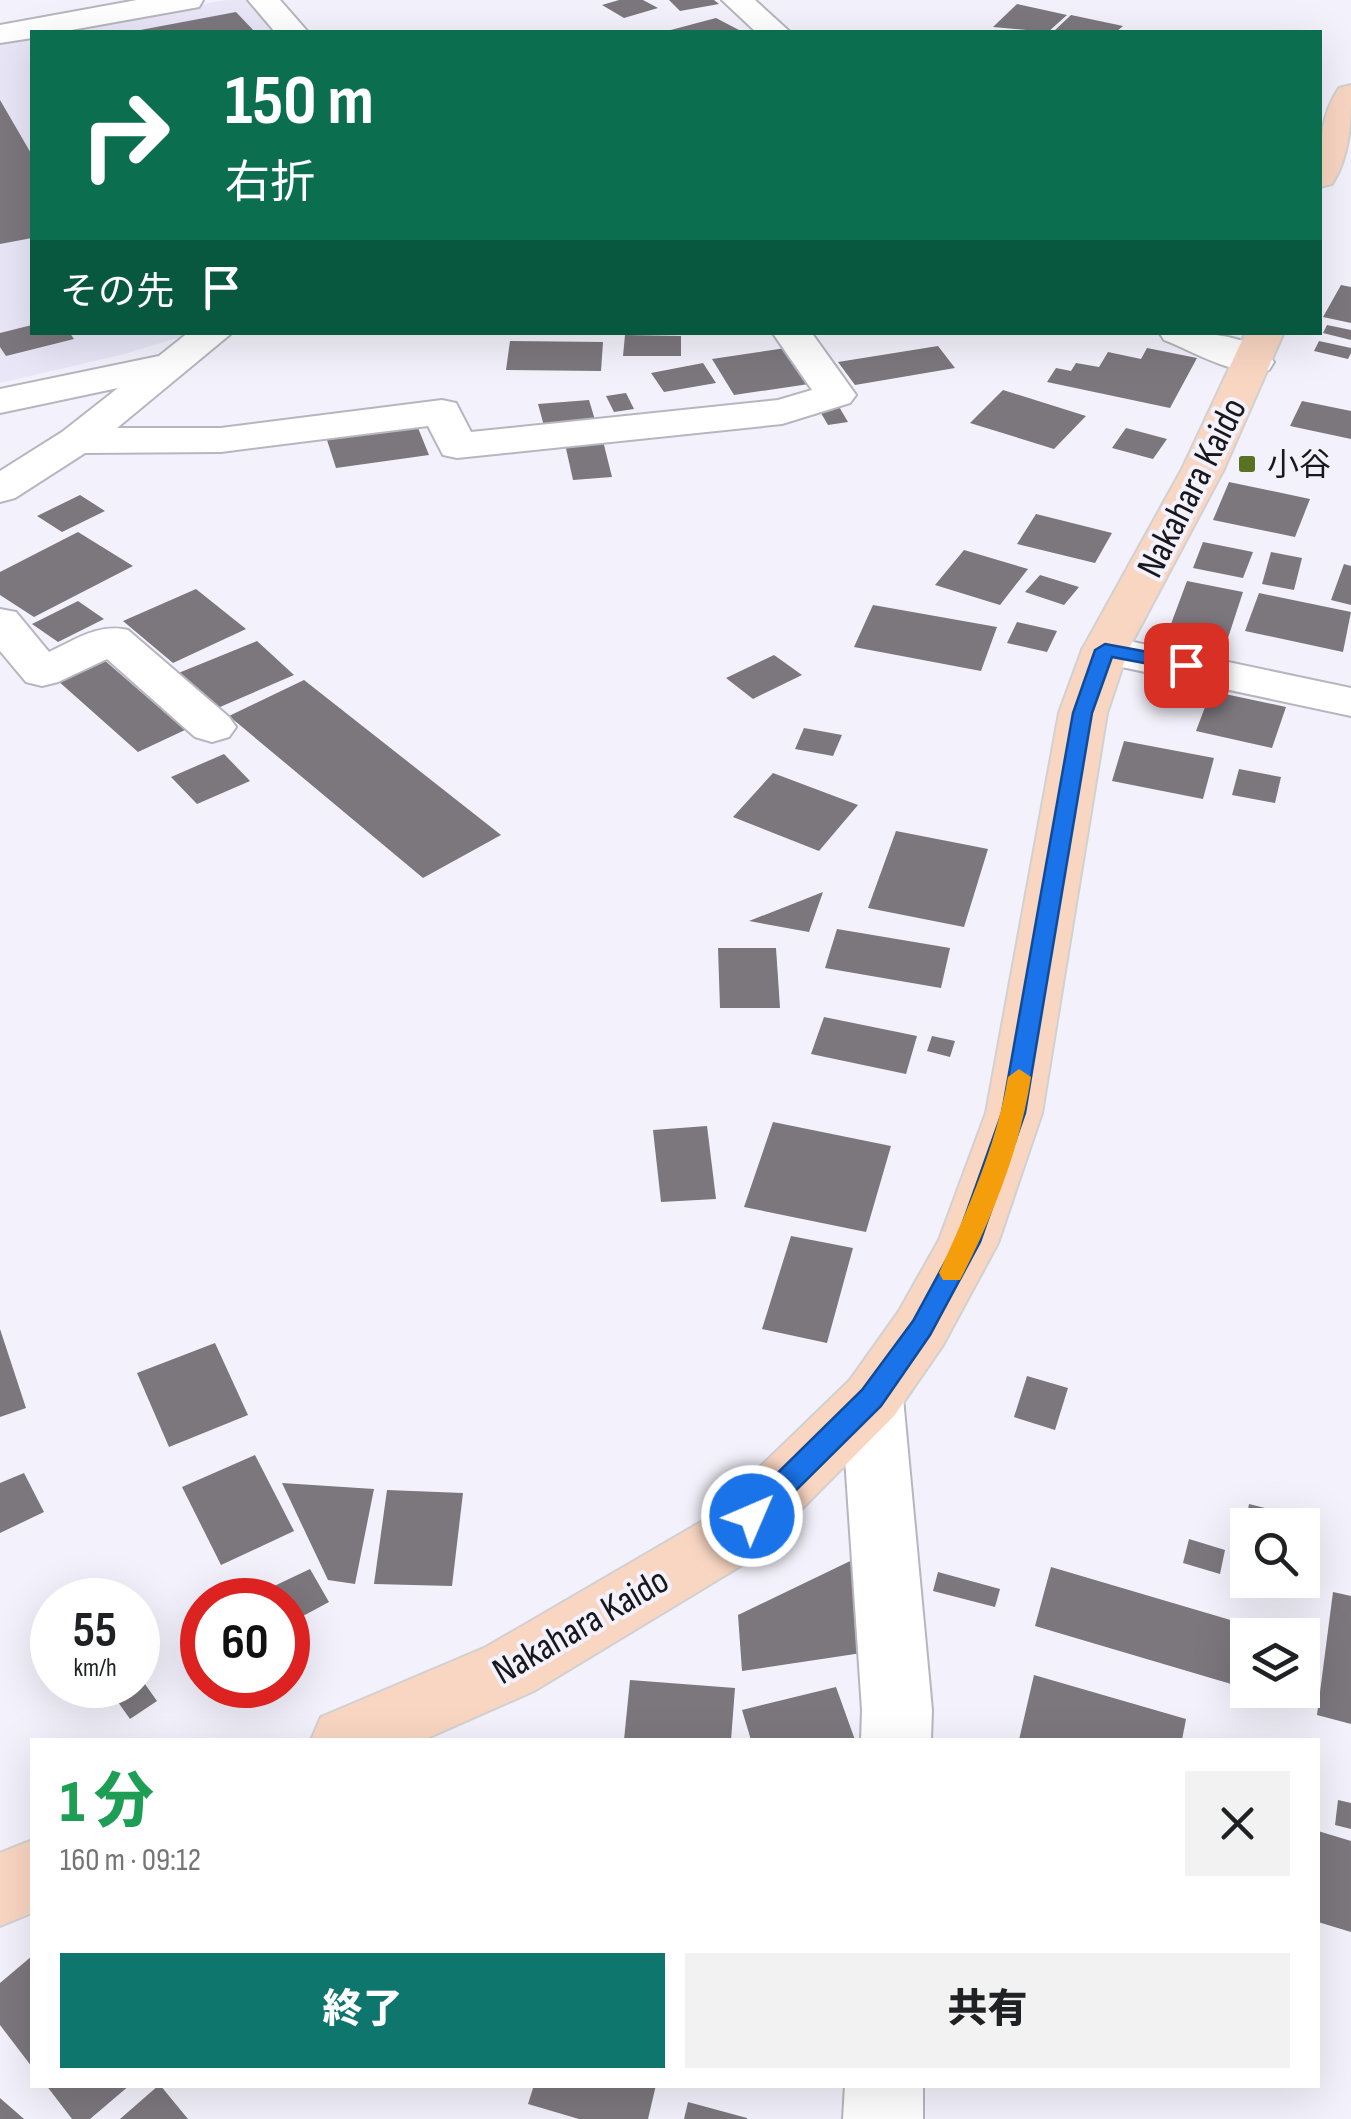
<!DOCTYPE html>
<html lang="ja">
<head>
<meta charset="utf-8">
<style>
	:root { --surface:#fff; --page:#f2f2f2; --text:#202124; --muted:#757577; --accent:#0f766e }
	body { margin:0; font-family:"Sofia Sans Condensed","Noto Sans JP",sans-serif; background:var(--page); color:var(--text); height:100vh; display:flex; flex-direction:column; font-size:38px; white-space:nowrap }
	* { box-sizing:border-box; margin:0 }
	p { font-size:32px; color:var(--muted) }
	.icon { flex:none; width:55px; height:55px; fill:none; stroke:currentColor; stroke-width:2; stroke-linecap:round; stroke-linejoin:round }
	.map { position:relative; flex:1; overflow:hidden }
	.details { position:absolute; left:30px; top:1738px; width:1290px; height:350px; display:flex; flex-direction:column; background:var(--surface); border-radius:0px; box-shadow:0 10px 40px #0002 }
	.details>* { flex:none }
	.banner { position:absolute; left:30px; top:30px; width:1292px; height:305px; border-radius:0px; box-shadow:0 10px 40px #0002; background:#0b6e4f; color:#fff; overflow:hidden }
	.controls { position:absolute; left:1230px; top:1508px; display:grid; gap:20px }
	.controls a { display:grid; place-items:center; width:90px; height:90px; border-radius:0px; background:var(--surface); box-shadow:0 10px 40px #0002; font-size:50px }
	.speed { position:absolute; left:30px; top:1578px; display:flex; gap:20px; font-size:50px; font-weight:700; text-align:center }
	.speed>* { display:grid; place-content:center; width:130px; height:130px; border-radius:50%; background:var(--surface); box-shadow:0 10px 40px #0002; line-height:1 }
	.speed small { font-size:25px; font-weight:400 }
	.speed .limit { border:15px solid #d22; background:#fff; color:#111 }
	.pin { position:absolute; display:grid; place-items:center; width:85px; height:85px; color:#fff; margin:-42px; border-radius:20px; box-shadow:0 5px 15px #0006 }
	.me { position:absolute; width:110px; margin:-55px; rotate:45deg; stroke-linejoin:round; filter:drop-shadow(0 0 8px #0008) }
	.turn { display:flex; align-items:center; gap:35px; height:210px; padding:0 30px; font-size:45px }
	.turn .icon { width:130px; height:130px; stroke-width:2.5 }
	.turn b { display:block; font-size:70px; line-height:85px }
	.then { display:flex; align-items:center; height:95px; padding:0 30px; background:#0003; gap:20px; font-size:38px }
	.round { display:grid; place-items:center; flex:none; width:105px; height:105px; border-radius:0px; background:var(--page) }
	.overview { display:flex; align-items:center; justify-content:space-between; height:170px; padding:0 30px }
	h1 { font-size:60px; font-weight:800; line-height:75px; color:#1e9e55 }
	.primary-button { display:flex; gap:20px; margin-top:auto; padding:20px 30px }
	.primary-button a { flex:1; height:115px; border-radius:0px; background:var(--accent); color:#fff; font-size:40px; font-weight:800; line-height:115px; text-align:center }
	.primary-button a+a { background:var(--page); color:var(--text) }
	.map>svg:first-child { display:block }
	.built { fill:#e8e6f7 }
	.building { fill:#7c767d }
	.lines { fill:none; stroke-linecap:round; stroke-linejoin:round }
	.minor-casing { stroke:#b7b6bf; stroke-width:4 }
	.major-casing { stroke:#d1d1d1; stroke-width:4 }
	.minor { fill:#fff; fill-rule:evenodd }
	.major { fill:#f9d6c2; fill-rule:evenodd }
	.route { fill:#1a73e8; stroke:#114b97; stroke-width:2.5 }
	.slow { fill:#f59e0b }
	.poi-dot { fill:#597122; stroke:#f3f2fc; stroke-width:4 }
	.labels { text-anchor:middle; stroke-width:8; stroke-linejoin:round; paint-order:stroke }
	.far-poi-label { font-size:32px; fill:#18171b; stroke:#f3f2fc; text-anchor:start }
	.street-label { font-size:38px; fill:#18171b; stroke:#f3f2fc }
</style>
</head>
<body>
<div class="map">
<svg width="1351" height="2119" viewBox="0 0 1351 2119">
	<rect width="100%" height="100%" fill="#f3f2fc"/>
	<!-- built -->
	<g class="built">
		<polygon points="227,0 249,0 277,32 41,32"/>
		<polygon points="32,34 32,332 193,333 125,354 0,383 0,40"/>
	</g>
	<!-- building -->
	<g class="building">
		<polygon points="619,0 643,0 658,8 624,18 602,5"/>
		<polygon points="669,0 714,0 719,4 680,11"/>
		<polygon points="1017,4 1067,15 1048,32 993,27"/>
		<polygon points="236,12 255,32 135,32 135,31"/>
		<polygon points="1071,15 1123,26 1116,32 1053,32"/>
		<polygon points="716,18 739,30 667,32 667,31"/>
		<polygon points="0,100 32,155 32,238 0,244"/>
		<polygon points="1341,285 1351,287 1351,323 1323,317"/>
		<polygon points="32,325 32,332 69,332 74,339 6,356 0,347 0,333"/>
		<polygon points="1327,325 1351,330 1351,340 1323,333"/>
		<polygon points="625,335 681,336 681,356 623,356"/>
		<polygon points="510,341 603,342 601,371 506,370"/>
		<polygon points="1319,341 1351,348 1351,353 1348,359 1314,351"/>
		<polygon points="938,346 955,368 855,385 838,362"/>
		<polygon points="786,348 809,384 734,395 712,359"/>
		<polygon points="1147,348 1197,358 1170,408 1047,382 1056,368 1071,371 1076,363 1099,367 1108,352 1141,359"/>
		<polygon points="703,363 716,383 664,392 651,373"/>
		<polygon points="1003,390 1086,416 1054,449 970,423"/>
		<polygon points="626,393 634,409 614,412 606,396"/>
		<polygon points="589,400 595,420 544,426 538,404"/>
		<polygon points="1302,401 1351,411 1351,439 1290,426"/>
		<polygon points="838,405 848,422 828,425 818,408"/>
		<polygon points="416,423 429,455 336,468 326,437"/>
		<polygon points="1126,428 1167,439 1153,459 1112,448"/>
		<polygon points="603,441 612,477 573,480 565,444"/>
		<polygon points="1229,482 1310,499 1295,537 1213,520"/>
		<polygon points="80,495 105,511 62,532 37,516"/>
		<polygon points="1036,514 1112,533 1095,563 1017,544"/>
		<polygon points="78,532 133,566 34,617 0,595 0,572"/>
		<polygon points="1203,542 1253,552 1243,578 1193,568"/>
		<polygon points="964,550 1028,569 1000,605 935,585"/>
		<polygon points="1271,552 1302,558 1294,590 1262,584"/>
		<polygon points="1344,564 1351,566 1351,605 1331,600"/>
		<polygon points="1040,575 1079,587 1064,605 1025,592"/>
		<polygon points="1187,581 1243,592 1226,644 1168,632"/>
		<polygon points="196,589 246,629 173,663 123,621"/>
		<polygon points="1259,593 1351,612 1343,652 1245,631"/>
		<polygon points="78,601 104,619 58,642 32,624"/>
		<polygon points="873,605 997,627 981,671 854,647"/>
		<polygon points="1017,622 1057,631 1047,652 1007,643"/>
		<polygon points="257,641 294,675 213,710 176,674"/>
		<polygon points="774,655 802,675 753,699 726,678"/>
		<polygon points="103,659 185,730 138,752 57,680"/>
		<polygon points="304,680 501,835 423,878 229,716"/>
		<polygon points="1211,691 1286,707 1272,748 1196,731"/>
		<polygon points="804,728 842,735 833,756 795,749"/>
		<polygon points="1124,741 1214,758 1203,799 1112,781"/>
		<polygon points="224,754 250,781 197,804 171,777"/>
		<polygon points="1239,769 1281,777 1275,803 1232,795"/>
		<polygon points="773,773 858,805 819,851 733,817"/>
		<polygon points="896,831 988,849 964,927 868,908"/>
		<polygon points="823,892 809,932 749,921"/>
		<polygon points="837,929 950,948 941,988 825,968"/>
		<polygon points="718,948 776,948 780,1008 720,1008"/>
		<polygon points="824,1017 917,1036 906,1074 811,1054"/>
		<polygon points="932,1036 955,1041 950,1057 927,1051"/>
		<polygon points="773,1122 891,1146 866,1232 744,1207"/>
		<polygon points="707,1126 716,1199 661,1202 653,1130"/>
		<polygon points="791,1236 853,1248 827,1343 762,1329"/>
		<polygon points="0,1329 26,1408 0,1417"/>
		<polygon points="215,1343 248,1415 169,1447 137,1373"/>
		<polygon points="1027,1376 1068,1388 1055,1430 1014,1417"/>
		<polygon points="255,1455 294,1531 221,1565 182,1487"/>
		<polygon points="24,1473 44,1512 0,1533 0,1483"/>
		<polygon points="282,1483 374,1489 355,1584 328,1580"/>
		<polygon points="387,1490 463,1493 452,1586 374,1584"/>
		<polygon points="1249,1504 1296,1516 1295,1525 1248,1525 1248,1560 1239,1558"/>
		<polygon points="1189,1539 1225,1550 1220,1574 1183,1563"/>
		<polygon points="871,1551 875,1651 742,1671 738,1615"/>
		<polygon points="1051,1567 1278,1634 1278,1635 1248,1635 1248,1689 1035,1626"/>
		<polygon points="310,1569 329,1602 290,1623 288,1600 277,1600 270,1588"/>
		<polygon points="938,1572 1000,1589 995,1607 933,1591"/>
		<polygon points="1333,1592 1351,1596 1351,1724 1317,1715"/>
		<polygon points="1034,1675 1186,1719 1182,1740 1019,1740"/>
		<polygon points="140,1677 157,1701 130,1719 113,1695 128,1685 138,1685"/>
		<polygon points="630,1680 735,1688 731,1740 624,1740"/>
		<polygon points="836,1687 855,1740 751,1740 742,1710"/>
		<polygon points="1253,1690 1298,1690 1296,1704"/>
		<polygon points="1338,1800 1351,1803 1351,1829 1335,1825"/>
		<polygon points="1318,1831 1351,1841 1351,1932 1318,1922"/>
		<polygon points="32,1956 32,2067 0,2025 0,1983"/>
		<polygon points="46,2085 130,2085 90,2119 72,2119"/>
		<polygon points="160,2085 188,2119 120,2119 159,2085"/>
		<polygon points="534,2085 656,2085 648,2119 579,2119 528,2104"/>
		<polygon points="0,2098 24,2119 0,2119"/>
		<polygon points="688,2102 747,2118 747,2119 684,2119"/>
	</g>
	<g class="lines">
		<!-- minor casing -->
		<g class="minor-casing">
			<g id="minor">
				<polygon points="137,0 203,0 199,7 188,9 60,32 32,32 32,38 0,43 0,25"/>
				<polygon points="248,0 280,0 308,32 275,32"/>
				<polygon points="722,0 755,0 790,32 756,32"/>
				<polygon points="189,332 233,332 117,428 221,428 442,400 456,403 471,432 778,400 812,390 772,332 811,332 856,395 850,403 782,424 457,458 443,455 428,426 221,452 85,453 15,498 0,502 0,471 62,432 118,388 0,413 0,389 159,356"/>
				<path d="M1159,332C1192,332 1254,332 1274,362L1269,370C1236,378 1195,352 1164,340Z"/>
				<path d="M0,609L16,612L49,652C75,640 99,623 128,630L229,717L236,727L229,737L212,742L195,737L107,659L58,682L42,686L26,682L0,651Z"/>
				<polygon points="1105,636 1351,688 1351,716 1089,660 1082,650 1089,640"/>
				<polygon points="872,1372 894,1380 903,1398 932,1710 931,1740 861,1740 862,1710 841,1398 850,1380"/>
				<polygon points="845,2085 923,2085 923,2119 843,2119"/>
			</g>
		</g>
		<!-- major casing -->
		<g class="major-casing">
			<g id="major">
				<path d="M1351,85C1351,120 1351,154 1332,184L1320,187C1320,152 1318,119 1339,88Z"/>
				<polygon points="1246,332 1284,332 1224,469 1128,650 1107,713 1042,1113 998,1243 943,1345 894,1416 752,1559 534,1691 423,1740 311,1740 321,1717 486,1647 706,1519 850,1380 899,1311 939,1240 986,1113 1059,713 1082,650 1182,469"/>
				<polygon points="32,1840 32,1913 0,1926 0,1853"/>
			</g>
		</g>
		<!-- minor -->
		<use href="#minor" class="minor"/>
		<!-- major -->
		<use href="#major" class="major"/>
	</g>
	<!-- route -->
	<polygon class="route" points="1105,644 1186,659 1195,665 1186,671 1112,657 1092,713 1025,1113 980,1242 930,1335 881,1406 762,1524 752,1527 743,1524 739,1516 743,1507 862,1390 913,1321 956,1242 1002,1113 1073,713 1095,650"/>
	<!-- slow -->
	<path class="slow" d="M1019,1069L1031,1077C1020,1148 993,1217 960,1280H943L939,1273C968,1209 996,1147 1008,1077Z"/>
	<!-- markers -->
	<rect class="poi-dot" x="1237" y="454" width="20" height="20" rx="5"/>
	<g class="labels">
		<!-- far-poi labels -->
		<g class="far-poi-label">
			<text x="1267" y="475">小谷</text>
		</g>
		<!-- street labels -->
		<g class="street-label">
			<text transform="translate(1191 487) rotate(-63)" y="13">Nakahara Kaido</text>
			<text transform="translate(580 1625) rotate(-30)" y="13">Nakahara Kaido</text>
		</g>
	</g>
</svg>
<div class="controls">
<a><svg class="icon" aria-label="search" viewBox="0 0 24 24"><circle cx="10" cy="10" r="6"/><path d="M15 15l6 6"/></svg></a>
<a><svg class="icon" aria-label="layers" viewBox="0 0 24 24"><path d="M12 4l9 5-9 5-9-5zM3 14l9 5 9-5"/></svg></a>
</div>
<div class="speed"><div>55<small>km/h</small></div><div class="limit">60</div></div>
<div class="pin" style="left:1186px;top:665px;background:#d93025"><svg class="icon" aria-label="arrive" viewBox="0 0 24 24"><path d="M6 21V4h12l-3 4 3 4H6"/></svg></div>
<svg class="me" style="left:752px;top:1516px" viewBox="-20 -20 40 40"><circle r="17" fill="#1a73e8" stroke="#fff" stroke-width="3"/><path d="M0-11L8 9 0 5-8 9z" fill="#fff"/></svg>
<div class="banner">
<div class="turn"><svg class="icon" aria-label="right" viewBox="0 0 24 24"><path d="M7 20v-9h11M14 6l5 5-5 5"/></svg><div><b>150 m</b>右折</div></div>
<div class="then">その先<svg class="icon" aria-label="arrive" viewBox="0 0 24 24"><path d="M6 21V4h12l-3 4 3 4H6"/></svg></div>
</div>
<section class="details">
<div class="overview"><div><h1>1 分</h1><p>160 m · 09:12</p></div><a class="round"><svg class="icon" aria-label="close" viewBox="0 0 24 24"><path d="M6 6l12 12M18 6L6 18"/></svg></a></div>
<div class="primary-button"><a>終了</a><a>共有</a></div>
</section>
</div>
</body>
</html>
